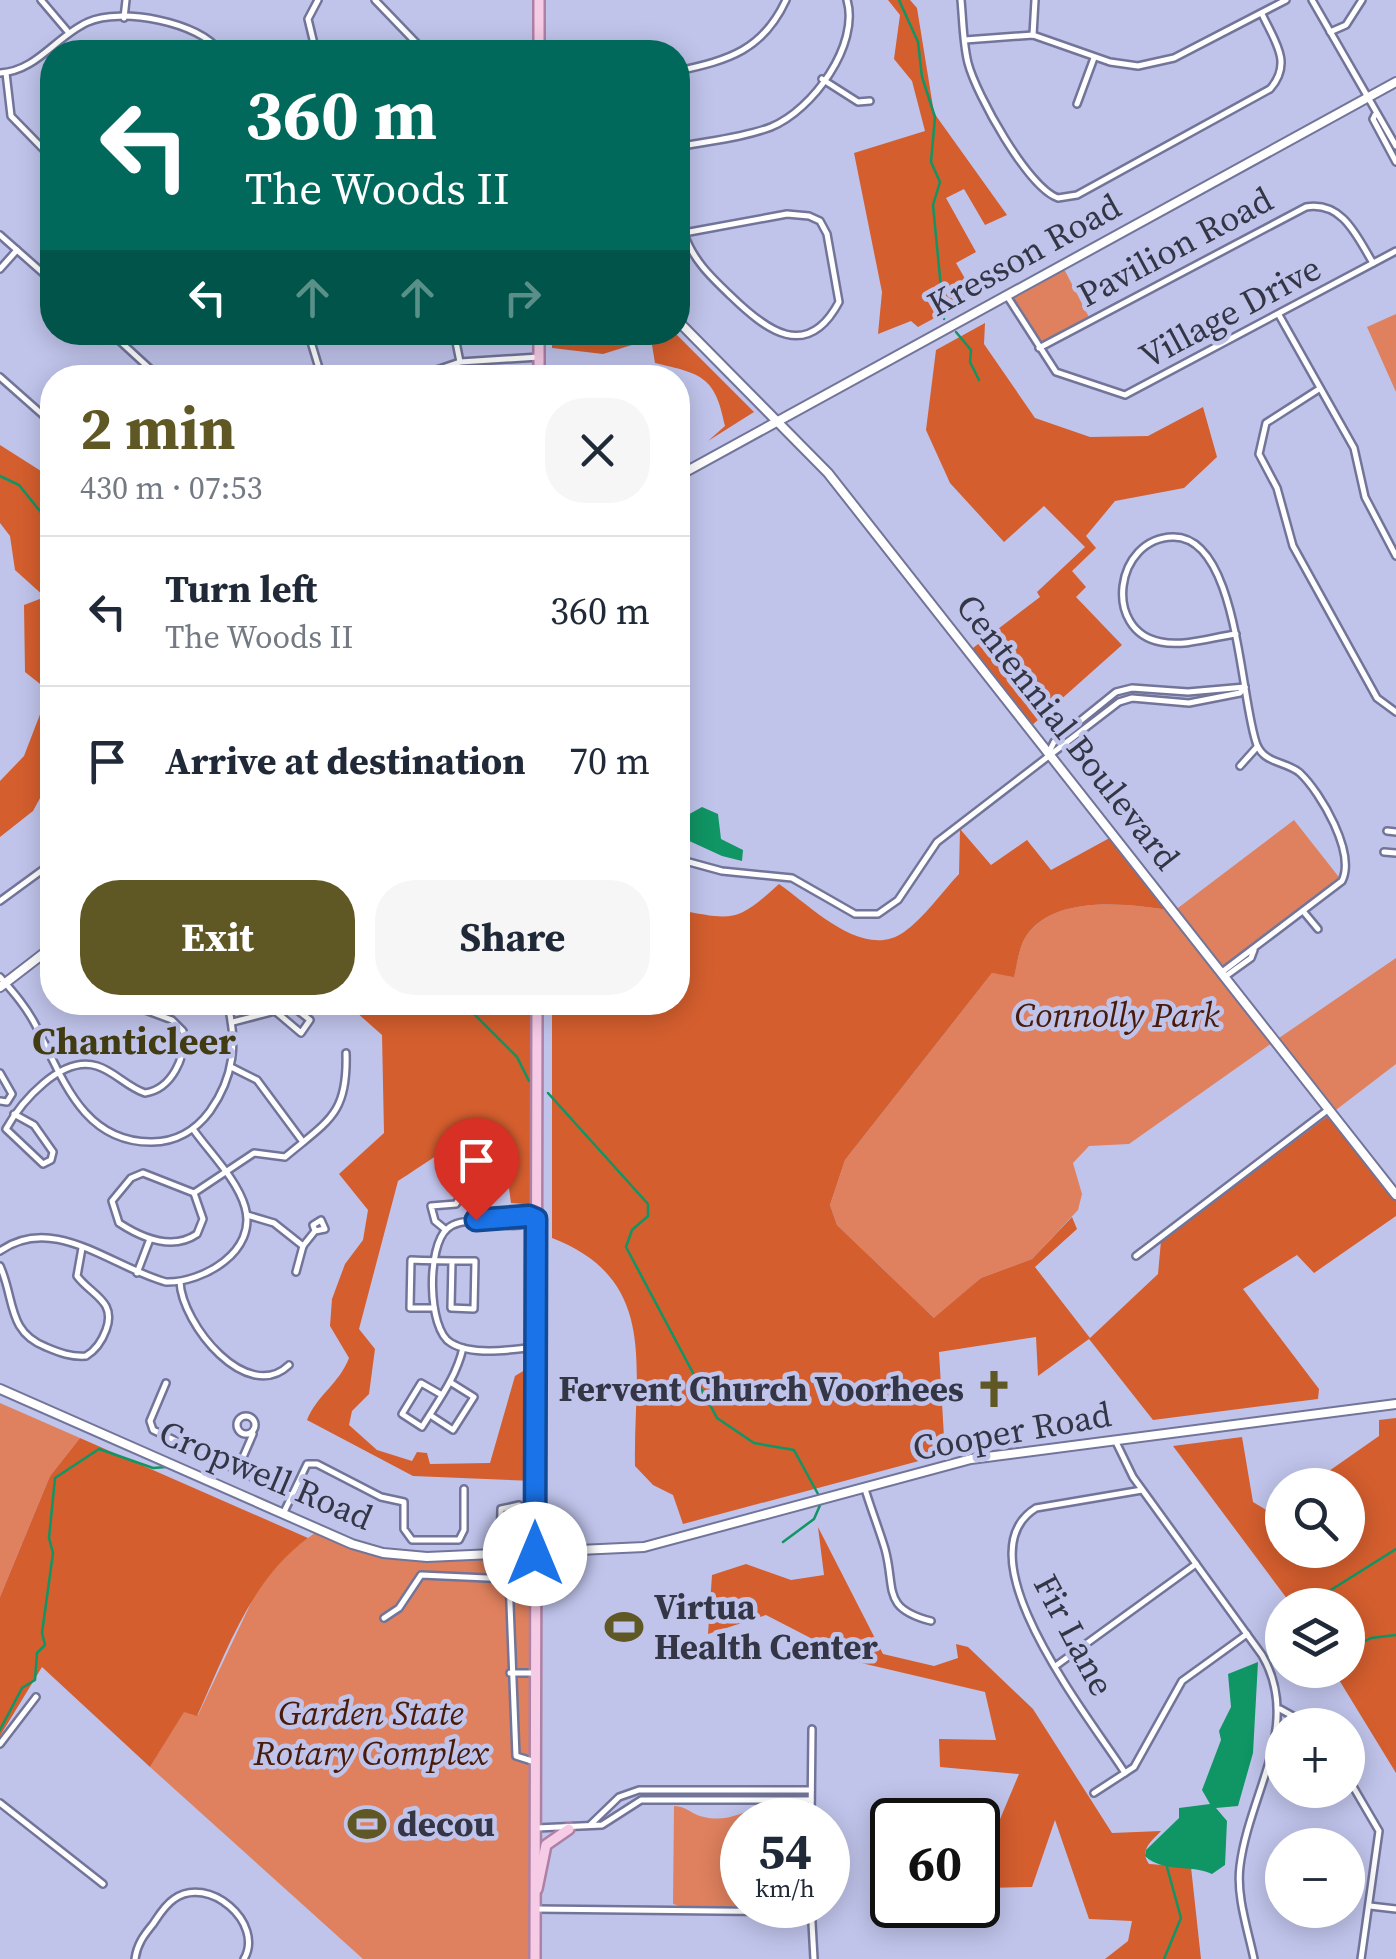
<!DOCTYPE html>
<html lang="en">
<head>
<meta charset="utf-8">
<style>
	:root { --surface:#fff; --page:#f6f6f7; --text:#1f2937; --muted:#747a83; --line:#e0e1e3; --accent:#5f5824 }
	body { margin:0; font-family:"Source Serif 4",serif; background:var(--page); color:var(--text); height:100vh; display:flex; flex-direction:column; font-size:38px; white-space:nowrap }
	* { box-sizing:border-box; margin:0 }
	p { font-size:32px; color:var(--muted) }
	.icon { flex:none; width:55px; height:55px; fill:none; stroke:currentColor; stroke-width:2; stroke-linecap:round; stroke-linejoin:round }
	.map { position:relative; flex:1; overflow:hidden }
	.panel { position:absolute; left:40px; top:365px; width:650px; height:650px; display:flex; flex-direction:column; background:var(--surface); border-radius:40px; box-shadow:0 5px 25px #0003 }
	.panel>* { flex:none }
	.top-card { position:absolute; left:40px; top:40px; width:650px; height:305px; border-radius:40px; box-shadow:0 5px 25px #0003; background:#00695c; color:#fff; overflow:hidden }
	.tools { position:absolute; left:1265px; top:1468px; display:grid; gap:20px }
	.tools a { display:grid; place-items:center; width:100px; height:100px; border-radius:50%; background:var(--surface); box-shadow:0 5px 25px #0003; font-size:50px }
	.speed { position:absolute; left:720px; top:1798px; display:flex; gap:20px; font-size:50px; font-weight:700; text-align:center }
	.speed>* { display:grid; place-content:center; width:130px; height:130px; border-radius:50%; background:var(--surface); box-shadow:0 5px 25px #0003; line-height:1 }
	.speed small { font-size:25px; font-weight:400 }
	.speed .limit { border:5px solid #111; border-radius:15px; background:#fff; color:#111 }
	.pin { position:absolute; display:grid; place-items:center; width:85px; height:85px; color:#fff; margin:-102px -42px; border-radius:50% 50% 50% 0; rotate:-45deg; box-shadow:0 0 10px #0007 }
	.pin .icon { rotate:45deg }
	.me { position:absolute; width:110px; margin:-55px; rotate:0deg; stroke-linejoin:round; filter:drop-shadow(0 0 8px #0008) }
	.turn { display:flex; align-items:center; gap:35px; height:210px; padding:0 40px; font-size:45px }
	.turn .icon { width:130px; height:130px; stroke-width:2.5 }
	.turn b { display:block; font-size:70px; line-height:85px }
	.lanes { display:flex; align-items:center; height:95px; padding:0 40px; background:#0003; justify-content:center; gap:50px; direction:ltr }
	.lanes .off { opacity:.35 }
	.round { display:grid; place-items:center; flex:none; width:105px; height:105px; border-radius:40px; background:var(--page) }
	.summary { display:flex; align-items:center; justify-content:space-between; height:170px; padding:0 40px }
	h1 { font-size:60px; font-weight:700; line-height:75px; color:var(--accent) }
	.cta { display:flex; gap:20px; margin-top:auto; padding:20px 40px }
	.cta a { flex:1; height:115px; border-radius:40px; background:var(--accent); color:#fff; font-size:40px; font-weight:700; line-height:115px; text-align:center }
	.cta a+a { background:var(--page); color:var(--text) }
	ul { padding:0; list-style:none }
	li { display:flex; align-items:center; gap:30px; height:150px; padding:0 40px; border-top:2px solid var(--line) }
	li div { flex:1 }
	li b { display:block; font-size:38px }
	li em { font-style:normal }
	.map>svg:first-child { display:block }
	.green { fill:#df815e }
	.forest { fill:#d45e2e }
	.water { fill:#109564 }
	.lines { fill:none; stroke-linecap:round; stroke-linejoin:round }
	.stream { stroke:#109564; stroke-width:2.5 }
	.street-casing { stroke:#727599; stroke-width:10 }
	.secondary-casing { stroke:#727599; stroke-width:12 }
	.primary-casing { stroke:#ae81a4; stroke-width:14 }
	.street { stroke:#fff; stroke-width:5 }
	.secondary { stroke:#fff; stroke-width:8 }
	.primary { stroke:#f5cbe6; stroke-width:9 }
	.route-casing { stroke:#114b97; stroke-width:25 }
	.route { stroke:#1a73e8; stroke-width:18 }
	.labels { text-anchor:middle; stroke-width:9; stroke-linejoin:round; paint-order:stroke }
	.street-label { font-size:35px; fill:#343646; stroke:#c0c4eb }
	.park-label { font-size:35px; font-style:italic; fill:#481a07; stroke:#c0c4eb }
	.poi-label { font-size:35px; font-weight:bold; fill:#343646; stroke:#c0c4eb; text-anchor:start }
	.neighbourhood-label { font-size:38px; font-weight:bold; fill:#423c12; stroke:#c0c4eb }
</style>
</head>
<body>
<div class="map">
<svg width="1396" height="1959" viewBox="0 0 1396 1959">
	<rect width="100%" height="100%" fill="#c0c4eb"/>
	<!-- green -->
	<g class="green">
		<polygon points="1062,265 1091,321 1038,349 1007,296"/>
		<polygon points="1396,314 1396,392 1367,327"/>
		<path d="M1294,820L1342,881L1223,972L1276,1040L1396,958V1064L1332,1113L1275,1041L1129,1144L1089,1146L1073,1163L1082,1194L1078,1210L1032,1259L981,1278L935,1319L837,1225L830,1205L845,1160L992,973L1014,976C1017,965 1019,948 1025,938C1052,893 1132,904 1174,911Z"/>
		<polygon points="0,1403 80,1438 50,1476 0,1597"/>
		<polygon points="319,1530 382,1553 535,1554 535,1959 363,1959 150,1767 184,1711 198,1715 258,1588 283,1556"/>
		<path d="M760,1805L801,1806L806,1820H742V1905L805,1906L683,1907L673,1904L674,1806C687,1806 692,1815 704,1817C725,1822 742,1814 760,1805Z"/>
	</g>
	<!-- forest -->
	<g class="forest">
		<polygon points="888,0 910,0 917,8 934,113 1007,215 985,225 964,189 946,198 976,252 956,263 975,296 918,327 911,321 878,334 882,292 854,153 925,131 912,81 894,59 900,15"/>
		<polygon points="985,323 984,344 1035,418 1090,437 1148,436 1203,407 1217,457 1184,488 1115,501 1086,536 1096,548 1072,571 1086,587 1076,597 1122,645 1030,727 969,651 1040,597 1037,592 1085,547 1044,506 1004,542 950,483 926,430 936,350"/>
		<path d="M552,333H675L754,412L708,441L725,426C715,376 702,374 655,363L651,339L603,354L552,348Z"/>
		<polygon points="0,445 52,478 52,776 33,811 0,837 0,781 24,756 49,691 25,672 24,605 45,597 15,570 10,536 0,523"/>
		<path d="M960,829L991,865L1027,840L1051,870L1115,835L1174,911C1132,904 1052,893 1025,938C1019,948 1017,965 1014,977L992,973L845,1160L830,1205L837,1225L934,1318L981,1278L1032,1259L1072,1217L1077,1229L1035,1267L1090,1338L1158,1274L1161,1241L1332,1113L1396,1195V1216L1314,1273L1297,1255L1243,1289L1319,1389L1318,1399L1153,1420L1089,1339L1038,1376L1036,1337L939,1352L945,1454L683,1524L673,1495L653,1485L635,1466C633,1370 661,1280 552,1238V1003L678,1002V910C734,920 736,923 779,884C811,906 863,961 904,932C924,918 942,892 959,874Z"/>
		<path d="M346,1003H537L536,1205L511,1203L507,1174H496L497,1158C458,1131 433,1160 398,1181L359,1329L375,1349L369,1394L352,1411L349,1425L377,1450L412,1461L417,1452L427,1453L430,1464L490,1463L515,1376L536,1363L535,1481L413,1476L307,1420C317,1395 339,1384 349,1358L330,1326L332,1299L345,1264L363,1240L368,1210L339,1174L384,1133L382,1035Z"/>
		<polygon points="1396,1418 1396,1773 1333,1670 1348,1670 1348,1605 1286,1605 1288,1600 1173,1446 1242,1437 1253,1502 1268,1511 1282,1504 1282,1550 1348,1550 1348,1485 1309,1485 1379,1436 1379,1420"/>
		<path d="M80,1438L308,1538C250,1580 226,1653 197,1716L184,1712L150,1767L42,1667L0,1736V1597L50,1476Z"/>
		<path d="M818,1527L883,1654L934,1666L958,1658L956,1644L968,1647L1033,1709L1112,1833L1161,1831C1151,1842 1139,1850 1149,1864L1191,1867L1201,1959H1105L1128,1941L1132,1921L1089,1919L1055,1820L1032,1887L985,1888L990,1843L1019,1774L940,1767L939,1739L996,1740L985,1692L857,1662L766,1615L708,1634L712,1575L746,1564L791,1580L824,1575Z"/>
	</g>
	<!-- water -->
	<g class="water">
		<polygon points="702,807 718,814 721,839 743,850 742,861 722,856 685,839 684,817"/>
		<path d="M1258,1662L1253,1753L1238,1806L1216,1808L1227,1821L1225,1865L1212,1874C1190,1864 1163,1873 1145,1856L1146,1850L1179,1818V1808L1210,1804L1202,1790L1221,1740L1219,1731L1231,1707L1228,1674Z"/>
	</g>
	<g class="lines">
		<!-- stream -->
		<g class="stream">
			<polyline points="899,0 918,42 922,77 935,117 931,162 940,182 933,205 944,319"/>
			<polyline points="956,332 971,350 970,362 979,380"/>
			<polyline points="0,476 19,485 52,526"/>
			<polyline points="462,1002 517,1057 529,1081"/>
			<polyline points="548,1093 648,1204 648,1216 632,1230 626,1247 717,1418 754,1443 794,1450 818,1494"/>
			<polyline points="783,1542 814,1519 821,1503"/>
			<polyline points="1307,1605 1396,1549"/>
			<polyline points="1348,1650 1371,1638 1396,1635"/>
			<polyline points="1275,1651 1282,1640"/>
			<polyline points="1269,1656 1282,1651"/>
			<polyline points="0,1730 22,1688 35,1680 37,1653 45,1645 42,1633 53,1553 49,1538 55,1478 99,1449 153,1468 166,1467"/>
			<polyline points="1164,1959 1181,1918 1167,1867"/>
		</g>
		<!-- street casing -->
		<g class="street-casing">
			<g id="street">
				<polyline points="41,0 69,33"/>
				<polyline points="375,0 425,52"/>
				<path d="M961,0C963,21 963,43 968,63C976,94 1028,188 1058,198L1077,195L1270,89C1293,63 1275,42 1262,14"/>
				<polyline points="1312,0 1396,146"/>
				<polyline points="124,18 126,0"/>
				<polyline points="1330,32 1346,25 1362,0"/>
				<polyline points="1033,35 1035,0"/>
				<polyline points="965,40 1033,35 1110,62 1138,66 1174,58 1286,0"/>
				<polyline points="316,52 308,19 318,0"/>
				<path d="M678,71C729,60 763,50 786,0"/>
				<path d="M0,73C37,71 56,36 88,22C120,7 201,22 220,52"/>
				<polyline points="6,73 11,116 52,158"/>
				<polyline points="822,79 858,102 870,101"/>
				<polyline points="1077,104 1094,58"/>
				<polyline points="1375,115 1373,119 1396,162"/>
				<path d="M678,147C707,141 742,138 771,127C813,110 860,44 847,0"/>
				<path d="M678,234L684,233L787,214L809,216L820,221L827,234L839,302C807,362 766,330 731,296C711,277 692,259 684,233"/>
				<polyline points="0,235 52,281"/>
				<polyline points="0,269 17,250"/>
				<polyline points="1007,296 1056,372 1125,395 1396,251"/>
				<polyline points="1279,315 1354,448 1365,497 1396,556"/>
				<polyline points="110,332 160,378"/>
				<polyline points="308,332 322,378"/>
				<polyline points="454,332 460,362"/>
				<path d="M1039,348L1306,207C1343,201 1357,237 1373,263"/>
				<polyline points="0,377 52,423"/>
				<polyline points="413,378 460,362 539,357"/>
				<polyline points="1319,389 1266,423 1259,454 1277,488 1293,546 1377,698 1396,712"/>
				<polyline points="1049,752 1054,742 1116,692 1132,688 1188,692 1245,687"/>
				<polyline points="1240,766 1257,747"/>
				<polyline points="1387,831 1396,832"/>
				<polyline points="1384,852 1396,853"/>
				<polyline points="678,859 722,871 792,878 855,914 878,914 898,900 937,842 1119,702 1132,698 1189,703 1240,693 1245,687"/>
				<polyline points="0,901 52,863"/>
				<polyline points="1303,911 1318,929"/>
				<path d="M1222,972L1342,881C1356,853 1321,793 1300,773C1286,761 1265,764 1257,745C1240,702 1239,536 1173,537C1115,538 1102,631 1161,642C1184,647 1213,637 1236,634"/>
				<polyline points="1226,976 1251,958 1254,950"/>
				<path d="M0,977C14,993 27,1008 36,1026C62,1076 82,1143 152,1142C176,1142 196,1130 210,1111C234,1077 238,1042 227,1002"/>
				<polygon points="296,1009 310,1020 301,1033 275,1011"/>
				<polyline points="233,1022 275,1011 276,1002"/>
				<polyline points="231,1067 257,1080 303,1142"/>
				<polyline points="0,1073 12,1094 7,1102 0,1101"/>
				<path d="M14,1114L34,1125L53,1152L51,1160L43,1164L6,1129C21,1102 61,1055 97,1066C114,1071 127,1087 145,1093C172,1089 187,1056 183,1031L172,1020L124,1002"/>
				<path d="M143,1173L194,1193L203,1219L197,1234C172,1251 142,1238 119,1223L112,1201L131,1178Z"/>
				<path d="M194,1193L254,1153L285,1157C329,1120 348,1114 346,1053"/>
				<polyline points="247,1215 274,1223 303,1246"/>
				<path d="M489,1220C501,1227 525,1228 536,1219"/>
				<polyline points="446,1230 435,1221 431,1206 456,1204 465,1188 479,1191 476,1220"/>
				<polyline points="303,1246 315,1231 325,1229 321,1220 313,1225 315,1231"/>
				<path d="M0,1251C54,1213 111,1267 166,1282C203,1283 258,1251 245,1207C237,1179 209,1152 193,1129"/>
				<polyline points="1136,1256 1329,1109"/>
				<path d="M0,1266C15,1299 7,1332 46,1347C60,1353 71,1357 86,1356C96,1350 102,1341 106,1330C117,1301 91,1295 77,1276L82,1248"/>
				<polyline points="296,1272 303,1246"/>
				<polyline points="137,1273 150,1239"/>
				<path d="M180,1282C182,1324 247,1405 289,1365"/>
				<path d="M434,1308H410L411,1260C432,1261 454,1261 475,1261L474,1309L451,1308L452,1261"/>
				<path d="M535,1347C511,1350 472,1356 451,1343C427,1329 427,1246 447,1229C459,1218 476,1223 491,1219C505,1216 522,1212 536,1219"/>
				<polyline points="166,1383 150,1421 153,1430 290,1495"/>
				<path d="M442,1395L421,1383L402,1414L422,1427C438,1401 456,1378 463,1348"/>
				<polyline points="430,1415 453,1430 474,1397 450,1382"/>
				<circle cx="246" cy="1425" r="9"/>
				<path d="M1115,1440L1133,1477L1262,1655C1303,1725 1249,1793 1240,1866C1236,1896 1248,1930 1254,1959"/>
				<polyline points="237,1471 253,1434"/>
				<path d="M865,1489C871,1509 879,1529 885,1549C896,1589 881,1608 931,1621"/>
				<polyline points="284,1512 307,1464 317,1464 381,1497 404,1502 404,1529 412,1540 459,1540 464,1530 464,1489"/>
				<polyline points="500,1552 501,1509 519,1505"/>
				<polyline points="384,1618 399,1608 421,1575 509,1579 516,1756 535,1762"/>
				<polyline points="1057,1665 1196,1564"/>
				<polyline points="510,1673 535,1673"/>
				<polyline points="1280,1709 1309,1725"/>
				<polyline points="0,1744 36,1697"/>
				<path d="M1125,1773C1093,1722 958,1556 1036,1508L1142,1490"/>
				<polyline points="1348,1778 1379,1831 1361,1959"/>
				<polyline points="1094,1793 1134,1767 1182,1681 1247,1634"/>
				<polyline points="0,1803 103,1884"/>
				<polyline points="811,1820 812,1729"/>
				<polyline points="591,1824 619,1797 639,1790 811,1790"/>
				<polyline points="537,1828 602,1825 641,1800 811,1800"/>
				<polyline points="811,1905 814,1959"/>
				<polyline points="1370,1906 1396,1909"/>
				<polyline points="535,1909 814,1912"/>
				<path d="M135,1959C137,1944 144,1935 153,1924C159,1915 165,1905 174,1899C208,1874 265,1923 244,1959"/>
			</g>
		</g>
		<!-- secondary casing -->
		<g class="secondary-casing">
			<g id="secondary">
				<polyline points="678,321 828,473 1396,1195"/>
				<polyline points="678,476 1396,82"/>
				<polyline points="0,987 52,947"/>
				<polyline points="0,1389 352,1544 383,1553 427,1557 644,1547 971,1459 1396,1404"/>
			</g>
		</g>
		<!-- primary casing -->
		<g class="primary-casing">
			<g id="primary">
				<polyline points="539,52 539,0"/>
				<polyline points="539,332 539,378"/>
				<polyline points="537,1889 546,1845 569,1829"/>
				<polyline points="535,1959 537,1002"/>
			</g>
		</g>
		<!-- street -->
		<use href="#street" class="street"/>
		<!-- secondary -->
		<use href="#secondary" class="secondary"/>
		<!-- primary -->
		<use href="#primary" class="primary"/>
	</g>
	<g class="lines">
		<!-- route casing -->
		<g class="route-casing">
			<polyline id="route" points="476,1220 529,1216 536,1219 535,1554"/>
		</g>
		<!-- route -->
		<use href="#route" class="route"/>
	</g>
	<!-- icons -->
	<defs>
		<g id="church-bare" transform="scale(3)"><path d="M-1.2-6h2.4v3.5h3.3v2.4h-3.3V6h-2.4V-.1h-3.3v-2.4h3.3Z" fill="#5f5824" stroke="#c0c4eb" stroke-width="2.5" paint-order="stroke"/></g>
		<g id="stadium-bare" transform="scale(3)"><path d="M0-5a6.5 5 0 1 0 0 10a6.5 5 0 1 0 0-10ZM-3.5-1.8h7v3.6h-7Z" fill="#5f5824" stroke="#c0c4eb" stroke-width="2.5" paint-order="stroke"/></g>
	</defs>
	<g fill-rule="evenodd">
		<use href="#church-bare" x="994" y="1389"/>
		<use href="#stadium-bare" x="624" y="1627"/>
		<use href="#stadium-bare" x="367" y="1824"/>
	</g>
	<g class="labels">
		<!-- street labels -->
		<g class="street-label">
			<text transform="translate(1175 247) rotate(-28)" y="12">Pavilion Road</text>
			<text transform="translate(1024 255) rotate(-29)" y="12">Kresson Road</text>
			<text transform="translate(1230 312) rotate(-28)" y="12">Village Drive</text>
			<text transform="translate(1068 732) rotate(52)" y="12">Centennial Boulevard</text>
			<text transform="translate(1012 1431) rotate(-10)" y="12">Cooper Road</text>
			<text transform="translate(266 1475) rotate(23)" y="12">Cropwell Road</text>
			<text transform="translate(1074 1635) rotate(62)" y="12">Fir Lane</text>
		</g>
		<!-- park labels -->
		<g class="park-label">
			<text x="1117" y="1027">Connolly Park</text>
			<text x="371" y="1725">Garden State<tspan x="371" dy="40">Rotary Complex</tspan></text>
		</g>
		<!-- poi labels -->
		<g class="poi-label">
			<text x="964" y="1401" text-anchor="end">Fervent Church Voorhees</text>
			<text x="654" y="1619">Virtua<tspan x="654" dy="40">Health Center</tspan></text>
			<text x="397" y="1836">decou</text>
		</g>
		<!-- neighbourhood labels -->
		<g class="neighbourhood-label">
			<text x="134" y="1054">Chanticleer</text>
		</g>
	</g>
</svg>
<div class="tools">
<a><svg class="icon" aria-label="search" viewBox="0 0 24 24"><circle cx="10" cy="10" r="6"/><path d="M15 15l6 6"/></svg></a>
<a><svg class="icon" aria-label="layers" viewBox="0 0 24 24"><path d="M12 4l9 5-9 5-9-5zM3 14l9 5 9-5"/></svg></a>
<a>+</a>
<a>−</a>
</div>
<div class="speed"><div>54<small>km/h</small></div><div class="limit">60</div></div>
<div class="pin" style="left:476px;top:1220px;background:#d93025"><svg class="icon" aria-label="arrive" viewBox="0 0 24 24"><path d="M6 21V4h12l-3 4 3 4H6"/></svg></div>
<svg class="me" style="left:535px;top:1554px" viewBox="-20 -20 40 40"><circle r="19" fill="#fff"/><path d="M0-13L10 11 0 6-10 11z" fill="#1a73e8"/></svg>
<div class="top-card">
<div class="turn"><svg class="icon" aria-label="left" viewBox="0 0 24 24"><path d="M17 20v-9H6M10 6l-5 5 5 5"/></svg><div><b>360 m</b>The Woods II</div></div>
<div class="lanes"><svg class="icon" aria-label="left" viewBox="0 0 24 24"><path d="M17 20v-9H6M10 6l-5 5 5 5"/></svg><svg class="icon off" aria-label="ahead" viewBox="0 0 24 24"><path d="M12 20V5M6 11l6-6 6 6"/></svg><svg class="icon off" aria-label="ahead" viewBox="0 0 24 24"><path d="M12 20V5M6 11l6-6 6 6"/></svg><svg class="icon off" aria-label="right" viewBox="0 0 24 24"><path d="M7 20v-9h11M14 6l5 5-5 5"/></svg></div>
</div>
<section class="panel">
<div class="summary"><div><h1>2 min</h1><p>430 m · 07:53</p></div><a class="round"><svg class="icon" aria-label="close" viewBox="0 0 24 24"><path d="M6 6l12 12M18 6L6 18"/></svg></a></div>
<ul>
<li><svg class="icon" aria-label="left" viewBox="0 0 24 24"><path d="M17 20v-9H6M10 6l-5 5 5 5"/></svg><div><b>Turn left</b><p>The Woods II</p></div><em>360 m</em></li>
<li><svg class="icon" aria-label="arrive" viewBox="0 0 24 24"><path d="M6 21V4h12l-3 4 3 4H6"/></svg><div><b>Arrive at destination</b></div><em>70 m</em></li>
</ul>
<div class="cta"><a>Exit</a><a>Share</a></div>
</section>
</div>
</body>
</html>
